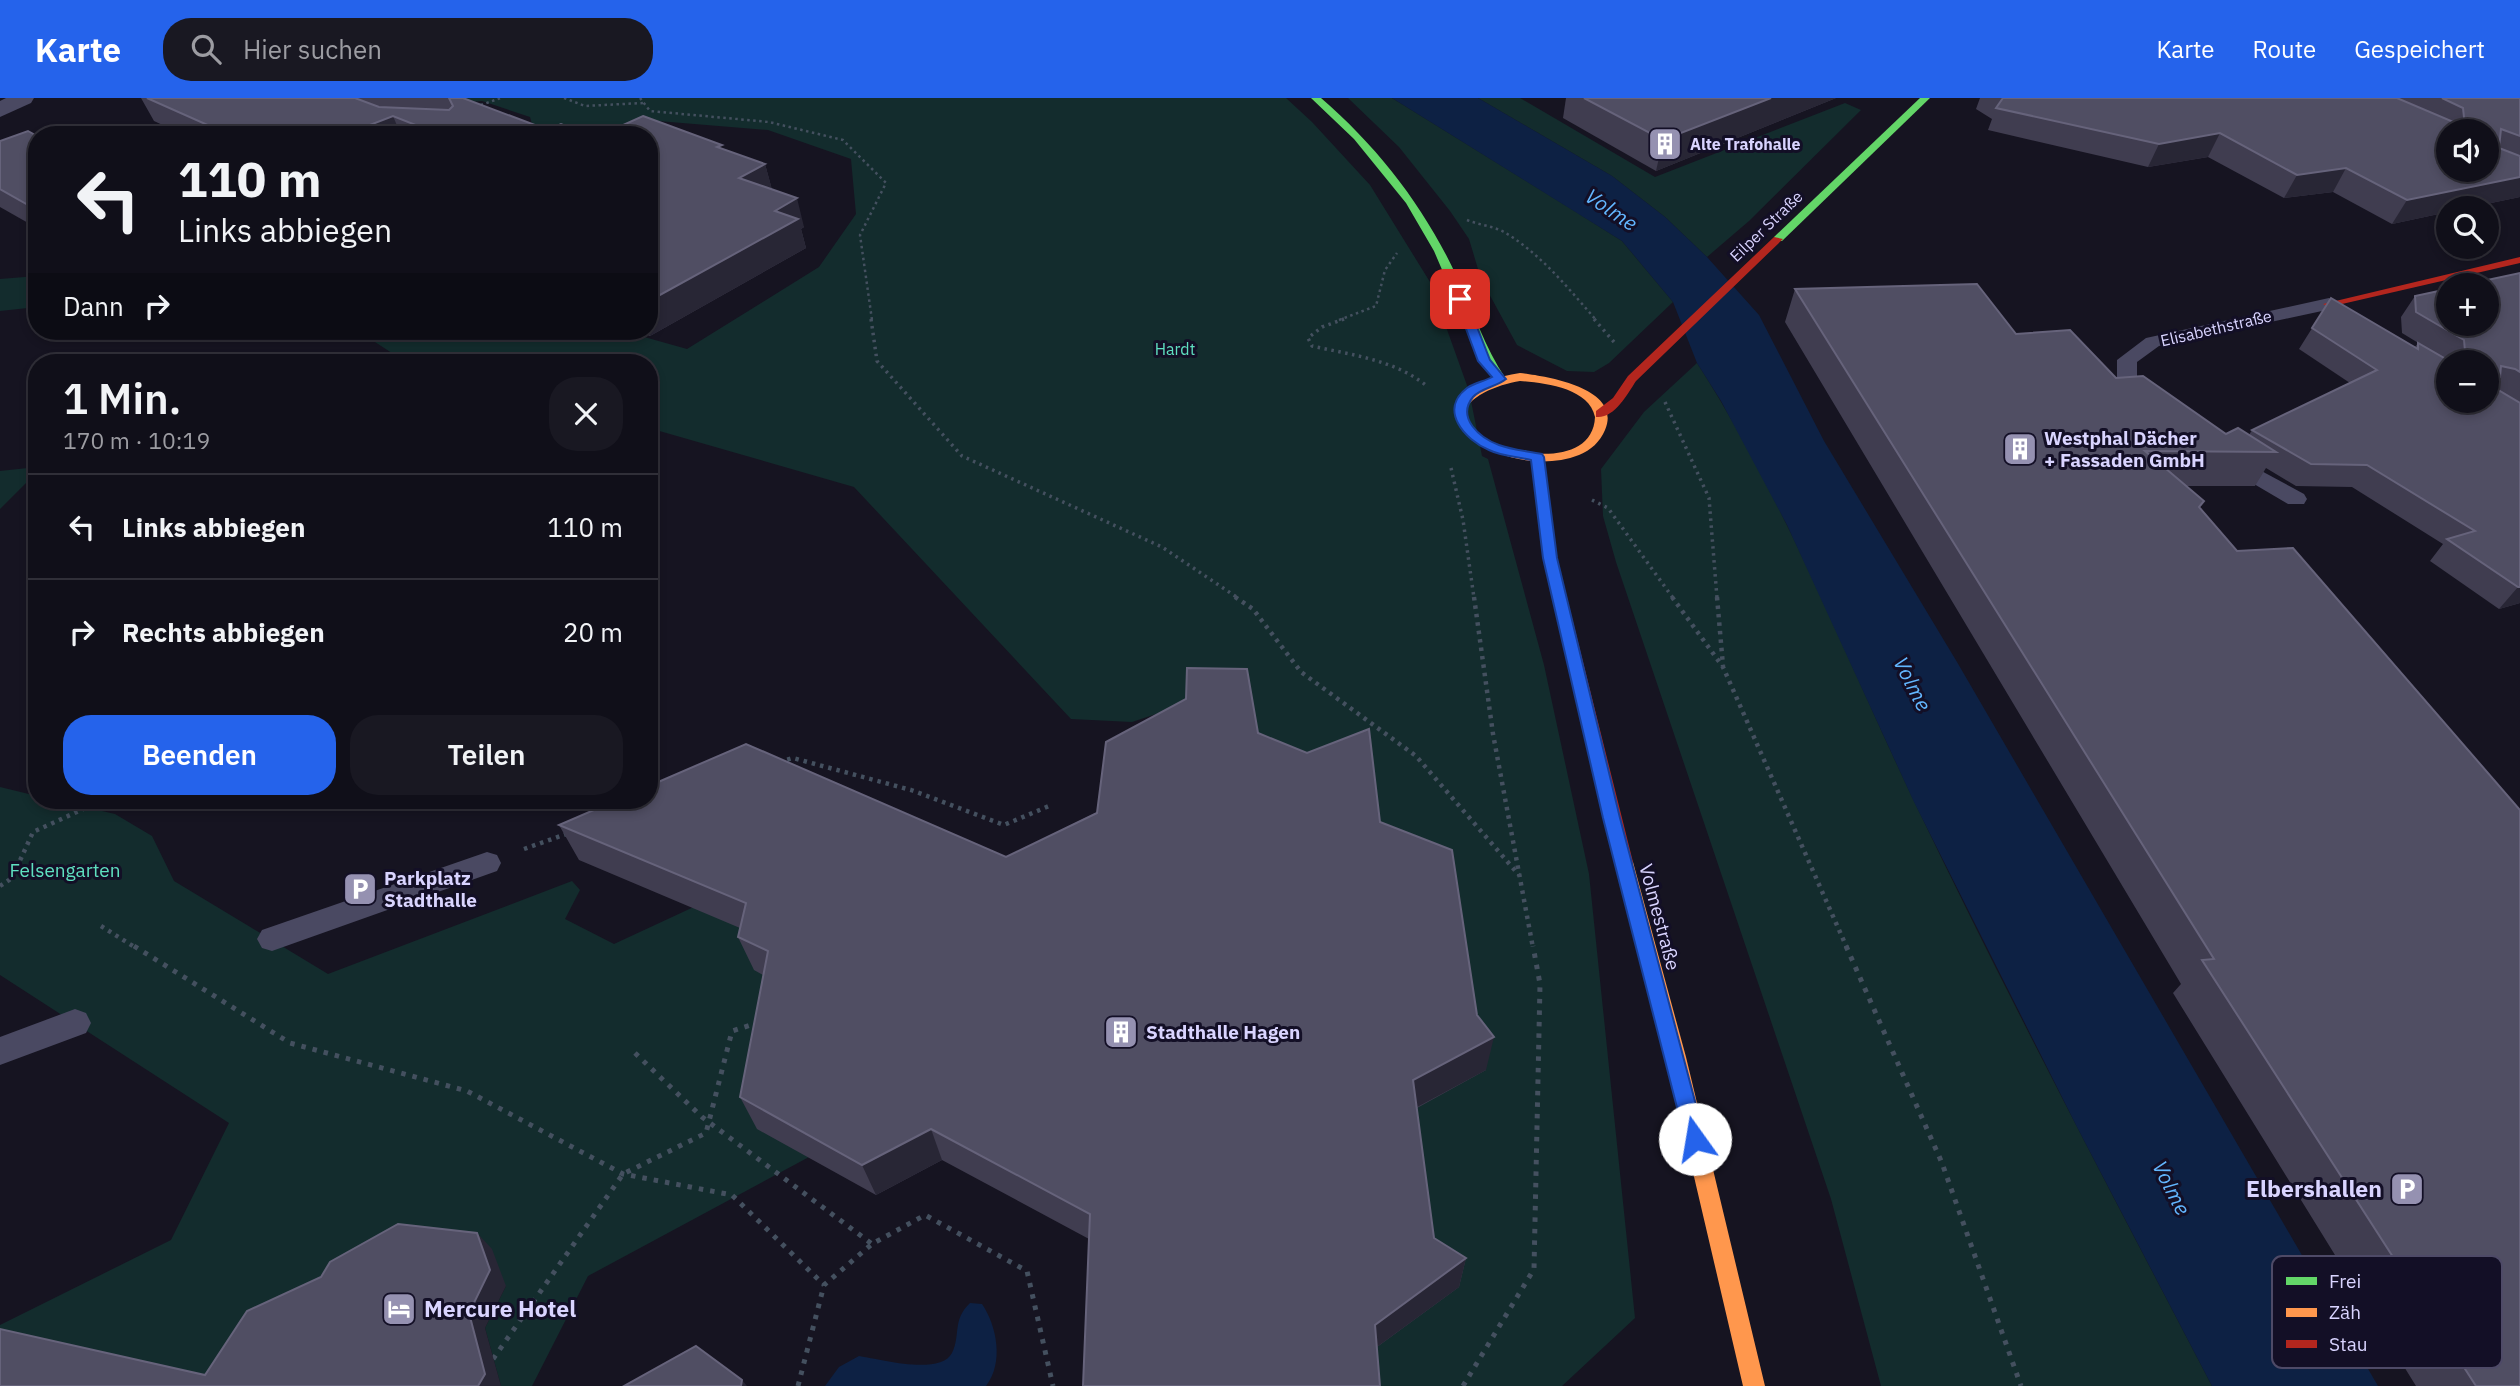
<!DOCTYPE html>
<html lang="de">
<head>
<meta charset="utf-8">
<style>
	:root { --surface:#100f19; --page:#191822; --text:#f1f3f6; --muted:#9c9ca2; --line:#302f38; --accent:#2563eb }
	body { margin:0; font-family:"IBM Plex Sans",sans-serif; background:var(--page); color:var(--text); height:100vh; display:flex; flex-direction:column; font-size:26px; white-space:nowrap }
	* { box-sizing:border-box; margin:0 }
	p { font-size:23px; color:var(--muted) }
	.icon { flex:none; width:38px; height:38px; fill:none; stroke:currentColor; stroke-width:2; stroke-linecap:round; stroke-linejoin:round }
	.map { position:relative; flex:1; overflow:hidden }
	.panel { position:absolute; left:28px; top:256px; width:630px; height:455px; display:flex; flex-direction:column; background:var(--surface); border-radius:28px; box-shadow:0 4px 10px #0003,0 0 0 2px var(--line) }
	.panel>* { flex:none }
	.guide { position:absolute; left:28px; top:28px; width:630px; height:214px; border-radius:28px; box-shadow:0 4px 10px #0003,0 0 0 2px var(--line); background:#100f19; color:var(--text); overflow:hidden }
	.fabs { position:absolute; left:2436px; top:21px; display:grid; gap:14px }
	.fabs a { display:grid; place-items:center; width:63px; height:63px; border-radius:50%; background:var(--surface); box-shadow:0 4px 10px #0003,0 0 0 2px var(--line); font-size:35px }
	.pin { position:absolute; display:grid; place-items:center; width:60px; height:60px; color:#fff; margin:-30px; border-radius:14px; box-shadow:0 4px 10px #0006 }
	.me { position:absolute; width:77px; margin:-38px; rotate:347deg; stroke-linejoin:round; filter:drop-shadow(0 0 5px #0008) }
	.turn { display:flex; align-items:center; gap:24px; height:147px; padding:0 35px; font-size:32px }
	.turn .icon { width:91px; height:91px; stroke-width:2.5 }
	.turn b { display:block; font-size:49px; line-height:60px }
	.then { display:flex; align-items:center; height:66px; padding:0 35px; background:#0003; gap:14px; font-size:26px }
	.round { display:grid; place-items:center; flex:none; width:74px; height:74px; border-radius:28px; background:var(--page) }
	.summary { display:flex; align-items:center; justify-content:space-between; height:119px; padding:0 35px }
	h1 { font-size:42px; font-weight:600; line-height:52px }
	.button { display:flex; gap:14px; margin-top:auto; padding:14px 35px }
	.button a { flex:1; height:80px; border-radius:28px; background:var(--accent); color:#fff; font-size:28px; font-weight:600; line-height:80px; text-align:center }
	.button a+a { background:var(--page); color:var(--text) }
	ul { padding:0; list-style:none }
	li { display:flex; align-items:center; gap:21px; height:105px; padding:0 35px; border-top:2px solid var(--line) }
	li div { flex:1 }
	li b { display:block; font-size:26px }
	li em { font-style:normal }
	header { display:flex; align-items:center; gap:42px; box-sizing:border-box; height:98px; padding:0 35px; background:var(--accent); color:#fff }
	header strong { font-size:33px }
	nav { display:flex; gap:38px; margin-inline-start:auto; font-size:24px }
	.search { width:490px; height:63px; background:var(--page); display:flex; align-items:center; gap:18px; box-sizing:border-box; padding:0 24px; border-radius:28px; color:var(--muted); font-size:26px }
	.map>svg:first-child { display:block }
	.green { fill:#132c2d }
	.water { fill:#0d2144 }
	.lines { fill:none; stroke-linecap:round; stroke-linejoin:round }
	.path-far3 { stroke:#44505f; stroke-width:2.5; stroke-dasharray:2.5 3.5; stroke-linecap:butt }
	.path-far2 { stroke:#44505f; stroke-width:3.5; stroke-dasharray:2.5 4.5; stroke-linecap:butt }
	.path-far1 { stroke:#44505f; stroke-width:4.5; stroke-dasharray:3.5 5; stroke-linecap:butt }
	.path { stroke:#44505f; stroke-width:5; stroke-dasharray:4.5 7; stroke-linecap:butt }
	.lane { fill:#4a4962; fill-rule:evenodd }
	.street { fill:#4a4962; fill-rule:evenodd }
	.fast { fill:#63d668; fill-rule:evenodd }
	.slow { fill:#ff974d; fill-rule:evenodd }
	.jam { fill:#b3261e; fill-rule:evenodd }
	.wall { fill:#403d50; fill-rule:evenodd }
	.shaded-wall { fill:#282635 }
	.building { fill:#504e63; stroke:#66637b; stroke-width:2; fill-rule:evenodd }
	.route { fill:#2563eb; stroke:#184099; stroke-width:2 }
	.labels { text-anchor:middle; stroke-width:6; stroke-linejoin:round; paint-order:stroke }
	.far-poi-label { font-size:16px; font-weight:bold; fill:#d9d4ff; stroke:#130f26; text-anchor:start }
	.far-street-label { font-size:16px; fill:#d9d4ff; stroke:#130f26 }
	.far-park-label { font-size:16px; fill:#5fe0c0; stroke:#130f26 }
	.poi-label { font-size:19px; font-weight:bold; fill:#d9d4ff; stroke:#130f26; text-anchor:start }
	.park-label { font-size:19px; fill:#5fe0c0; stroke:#130f26 }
	.street-label { font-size:19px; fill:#d9d4ff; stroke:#130f26 }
	.water-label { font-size:21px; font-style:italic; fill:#62b6ff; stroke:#130f26 }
	.near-poi-label { font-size:23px; font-weight:bold; fill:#d9d4ff; stroke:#130f26; text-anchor:end }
	.key { fill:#130f26; stroke:#4e4a67; stroke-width:2 }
	.key-label { font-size:19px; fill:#d9d4ff }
</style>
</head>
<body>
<header>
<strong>Karte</strong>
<div class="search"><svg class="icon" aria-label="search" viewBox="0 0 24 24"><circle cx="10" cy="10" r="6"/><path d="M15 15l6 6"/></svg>Hier suchen</div>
<nav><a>Karte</a><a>Route</a><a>Gespeichert</a></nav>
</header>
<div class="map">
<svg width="2520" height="1288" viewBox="0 0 2520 1288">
	<rect width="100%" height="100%" fill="#161421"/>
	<!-- green -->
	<g class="green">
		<polygon points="460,0 1286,0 1312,24 1370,87 1430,184 1469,293 1482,358 1488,361 1544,567 1589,776 1635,1220 1562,1288 1374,1288 1370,1254 1428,1169 1306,691 1189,605 1132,624 1071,621 854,389 649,330 649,264 421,264 395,257 358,233 623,233 687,251 819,169 856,116 851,61 768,32 658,23 629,37 562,37 532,26 530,19 482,3 470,4"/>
		<polygon points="1348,0 1392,0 1568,109 1622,143 1673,204 1609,265 1594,274 1567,273 1517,247 1481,181 1469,141 1450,113 1399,49"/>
		<polygon points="1478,0 1520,0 1655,79 1845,5 1861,12 1749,123 1707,159 1665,119 1612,78"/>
		<polygon points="37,178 37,209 0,213 0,181"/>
		<path d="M1697,265C1785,402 1844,556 1914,703C2008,900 2111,1094 2212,1288H1881L1831,1101L1616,464L1603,418L1601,371L1644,314Z"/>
		<polygon points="37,369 37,374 0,411 0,373"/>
		<polygon points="0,689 37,698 37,702 54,702 115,716 152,738 174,783 328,876 572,783 580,792 565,821 614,846 698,807 762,839 783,886 809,1059 588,1178 532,1288 501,1288 485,1230 506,1188 230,1288 0,1240 0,1227 171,1142 229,1025 0,877"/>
	</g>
	<!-- water -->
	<g class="water">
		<polygon points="1392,0 1478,0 1612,78 1665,119 1707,159 1759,217 1824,343 1957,564 2378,1288 2212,1288 2077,1029 1914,704 1787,427 1721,303 1697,265 1673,204 1622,143"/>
		<path d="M970,1205L982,1206C997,1228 1004,1265 986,1288H825L839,1269L859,1258C879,1261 940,1278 952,1255C961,1237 952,1222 970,1205Z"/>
	</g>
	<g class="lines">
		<!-- path-far3 -->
		<g class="path-far3">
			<polyline points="564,0 585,8 643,5"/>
			<polyline points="640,0 650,13 769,24 843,42 886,85 860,137 872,222"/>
			<polyline points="475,9 501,0"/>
			<path d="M1467,122C1479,127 1493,128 1504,134C1540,155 1569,191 1596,222"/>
			<polyline points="1339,222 1376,208 1385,172 1397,155"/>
		</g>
		<!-- path-far2 -->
		<g class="path-far2">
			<polyline points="871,221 877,263 962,358 1162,449 1238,500"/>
			<path d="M1344,221L1322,229L1308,240L1312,248C1352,257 1396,262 1428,289"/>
			<polyline points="1594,221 1614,244"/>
			<polyline points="1665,304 1709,400 1717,500"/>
			<polyline points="1451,370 1463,422 1474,500"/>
			<polyline points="1592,402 1608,410 1673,500"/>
		</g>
		<!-- path-far1 -->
		<g class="path-far1">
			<polyline points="1235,499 1253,511 1301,574 1416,658 1519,777"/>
			<polyline points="1474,499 1493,636 1533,850"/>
			<polyline points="1672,499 1723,569 1847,850"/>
			<polyline points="1717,499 1723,568"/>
			<polyline points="779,664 793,660 911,692 1004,727 1049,708"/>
			<polyline points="524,751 569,735"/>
			<polyline points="0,788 12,780 33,734 103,702"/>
			<polyline points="101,828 136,850"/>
		</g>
		<!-- path -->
		<g class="path">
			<polyline points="134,848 290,945 467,993 623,1076 732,1097 824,1187"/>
			<polyline points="1846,848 1942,1065 2021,1288"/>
			<polyline points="635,955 702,1019 872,1146"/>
			<polyline points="493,1261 623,1076 706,1035 732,933 757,925"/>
			<polyline points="798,1288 824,1187 872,1146 925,1117 1027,1173 1053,1288"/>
			<polyline points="1463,1288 1534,1171 1540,886 1533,848"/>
		</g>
		<!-- lane -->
		<g class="lane">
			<polygon points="2329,200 2338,206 2336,210 2159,248 2137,264 2137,285 2158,305 2155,309 2141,309 2117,287 2117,262 2146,240"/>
			<polygon points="2228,355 2304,396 2307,401 2304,406 2288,406 2220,366 2217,361 2220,356"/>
			<polygon points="487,754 497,757 501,765 497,773 272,853 262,850 257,841 262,832"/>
			<polygon points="75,911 86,915 91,925 86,935 0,967 0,939"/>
		</g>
		<!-- street -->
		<polygon class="street" points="6,0 34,0 31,5 0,19 0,3"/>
		<!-- fast -->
		<g class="fast">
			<path d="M1311,0H1321C1379,50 1425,110 1457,179C1474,213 1484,249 1506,281L1504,284H1496L1473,244L1434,153L1406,105L1354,41Z"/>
			<polygon points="1920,0 1930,0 1782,143 1774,143 1774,139"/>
		</g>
		<!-- slow -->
		<g class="slow">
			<path d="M1520,275C1546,278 1623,290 1605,332C1600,344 1591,352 1579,357C1499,388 1379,298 1520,275ZM1520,283C1545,285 1589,290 1595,319C1593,369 1516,359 1486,342C1435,312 1488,288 1520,283Z"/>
			<polygon points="1624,757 1630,759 1633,764 1686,959 1765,1288 1743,1288 1666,959 1615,764 1618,759"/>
		</g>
		<!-- jam -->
		<g class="jam">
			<path d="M1774,139L1783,141L1636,283C1627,297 1614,321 1596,319V313L1613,300L1628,278Z"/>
			<polygon points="2520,159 2520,165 2329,209 2323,206"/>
			<polygon points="1538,355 1544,359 1557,460 1633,764 1630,769 1618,769 1615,764 1543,460 1532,359"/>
		</g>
	</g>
	<!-- wall -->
	<g class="wall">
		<polygon points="141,0 463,0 548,32 589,37 184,37 154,23"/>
		<polygon points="1566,0 1836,0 1656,73 1563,20"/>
		<polygon points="1980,0 2520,0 2520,99 2467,110 2448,110 2448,114 2392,126 2333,94 2284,100 2208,59 2148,69 1988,32 1992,21 1976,11"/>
		<polygon points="37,38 37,130 0,109 0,43"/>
		<polygon points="724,51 765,66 772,92 804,129 801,131 806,150 650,238 638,233 649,233"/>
		<path d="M2520,175V505L2499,511L2430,463L2443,446L2352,389L2296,388L2266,370L2255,388H2186L2200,410L2520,1288H2416L2173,895L2181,886L1785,224L1795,191L2016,236L2116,280L2226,336L2249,337L2252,332L2350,285L2299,251L2331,200L2415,249L2418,245L2425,249L2402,235L2401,219L2415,198ZM2448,264H2487L2448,303Z"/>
		<polygon points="1258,635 1380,724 1486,972 1417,1010 1434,1140 1466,1160 1459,1189 1377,1249 1089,1141 942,1062 876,1097 757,1031 740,999 763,877 754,872 738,839 740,830 579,762 559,727 1006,759"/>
	</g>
	<!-- shaded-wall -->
	<g class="shaded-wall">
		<polygon points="1771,0 1836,0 1656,73 1663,42"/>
		<polygon points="393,18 401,37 344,37"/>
		<polygon points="2220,35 2208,59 2148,69 2159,46"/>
		<polygon points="765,66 773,95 739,80"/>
		<polygon points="2346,70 2333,94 2284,100 2297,77"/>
		<polygon points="2520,79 2520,99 2467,110 2448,110 2448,114 2392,126 2407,102"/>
		<polygon points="797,100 804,129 801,131 806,150 650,238 648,233 649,233 649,203 775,113"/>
		<polygon points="2518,489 2520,489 2520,505 2499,511"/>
		<polygon points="1494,939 1486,972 1408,1014 1413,982"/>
		<polygon points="931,1031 942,1062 876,1097 862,1067"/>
		<polygon points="477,1135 492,1151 506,1188 485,1230 501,1288 478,1288 469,1215"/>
		<polygon points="1466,1160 1459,1189 1370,1254 1375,1227"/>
		<polygon points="742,1282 747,1288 741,1288"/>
	</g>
	<!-- building -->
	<g class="building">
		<polygon points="147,0 355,0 379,9 449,12 453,8 449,0 463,0 548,32 561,26 589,37 441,37 393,18 344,37 230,37"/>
		<polygon points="1584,0 1771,0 1663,42"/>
		<path d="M2003,0H2397L2465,29L2463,10L2442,0H2520V38L2501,31L2499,50L2520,58V79L2407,102L2346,70L2297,77L2220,35L2159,46L1996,10ZM2448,33H2487V72H2448Z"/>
		<polygon points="643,18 722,47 717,49 765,66 739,80 797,100 775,113 798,121 649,203 649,37 601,37"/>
		<polygon points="28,33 37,38 37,112 0,91 0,43"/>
		<polygon points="2520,175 2520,274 2515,271 2501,268 2500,279 2487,280 2490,287 2520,305 2520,489 2518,489 2447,441 2475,433 2367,367 2311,366 2252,332 2377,272 2312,230 2331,200 2418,251 2418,245 2451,264 2448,264 2448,303 2487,303 2487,264 2466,264 2464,242 2416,214 2415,198 2448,191 2448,226 2487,226 2487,187 2464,187"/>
		<polygon points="1977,186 2016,236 2070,232 2116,280 2143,278 2226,336 2238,330 2276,354 2145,353 2204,403 2199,409 2237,453 2293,450 2520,712 2520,1288 2476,1288 2202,862 2214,861 1795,191"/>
		<polygon points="1187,570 1247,571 1258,635 1307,655 1369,631 1380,724 1452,752 1477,917 1494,939 1413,982 1434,1140 1466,1160 1375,1227 1380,1288 1083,1288 1090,1116 931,1031 862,1067 740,999 768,853 738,839 746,805 559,727 617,702 649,702 649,688 746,646 1006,759 1097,715 1106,644 1186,601"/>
		<polygon points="398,1126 477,1135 490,1172 469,1215 485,1276 478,1288 0,1288 0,1231 205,1277 247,1213 321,1179 330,1164"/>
		<polygon points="696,1248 742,1282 741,1288 624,1288"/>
	</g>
	<!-- route -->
	<path class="route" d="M1460,197L1466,201L1490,262L1506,281C1496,289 1481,290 1473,299C1456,320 1480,340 1499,347C1512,352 1528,353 1542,356L1544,359L1557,460L1620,720L1705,1041L1702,1047L1695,1050L1688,1047L1685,1041L1603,720L1543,460L1531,362C1518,359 1501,358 1489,352C1465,342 1438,312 1467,290C1474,285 1485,283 1492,279L1478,263L1455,201Z"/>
	<!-- icons -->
	<defs>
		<g id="building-square" transform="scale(1.75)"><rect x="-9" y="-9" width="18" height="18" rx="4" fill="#9591b1" stroke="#130f26"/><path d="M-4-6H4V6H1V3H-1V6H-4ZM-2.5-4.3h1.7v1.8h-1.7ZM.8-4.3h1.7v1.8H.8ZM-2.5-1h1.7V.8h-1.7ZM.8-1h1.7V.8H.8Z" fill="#fff"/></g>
		<g id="parking-square" transform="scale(1.75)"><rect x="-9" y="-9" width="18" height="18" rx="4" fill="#9591b1" stroke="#130f26"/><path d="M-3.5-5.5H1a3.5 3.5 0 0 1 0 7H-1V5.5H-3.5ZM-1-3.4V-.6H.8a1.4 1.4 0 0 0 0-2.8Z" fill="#fff"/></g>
		<g id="hotel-square" transform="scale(1.75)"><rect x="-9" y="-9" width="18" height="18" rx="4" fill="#9591b1" stroke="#130f26"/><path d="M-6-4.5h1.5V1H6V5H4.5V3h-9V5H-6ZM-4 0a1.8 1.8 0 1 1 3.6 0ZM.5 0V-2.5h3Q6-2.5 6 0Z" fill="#fff"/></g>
	</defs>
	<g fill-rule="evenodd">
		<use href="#building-square" x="1665" y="46"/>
		<use href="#building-square" x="2020" y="351"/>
		<use href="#parking-square" x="360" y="791"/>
		<use href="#building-square" x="1121" y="934"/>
		<use href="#parking-square" x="2407" y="1091"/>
		<use href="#hotel-square" x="399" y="1211"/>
	</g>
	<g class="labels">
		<!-- far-poi labels -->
		<g class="far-poi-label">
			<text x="1690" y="52">Alte Trafohalle</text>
		</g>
		<!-- far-street labels -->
		<g class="far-street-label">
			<text transform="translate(1766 128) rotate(-44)" y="6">Eilper Straße</text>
			<text transform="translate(2216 230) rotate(-13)" y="6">Elisabethstraße</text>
		</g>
		<!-- far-park labels -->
		<g class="far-park-label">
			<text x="1175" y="257">Hardt</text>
		</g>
		<!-- poi labels -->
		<g class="poi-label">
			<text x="2044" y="347">Westphal Dächer<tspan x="2044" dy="22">+ Fassaden GmbH</tspan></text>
			<text x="384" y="787">Parkplatz<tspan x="384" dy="22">Stadthalle</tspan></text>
			<text x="1146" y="941">Stadthalle Hagen</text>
		</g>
		<!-- park labels -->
		<g class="park-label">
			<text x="65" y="779">Felsengarten</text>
		</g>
		<!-- street labels -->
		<g class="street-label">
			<text transform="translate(1660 819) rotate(75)" y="7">Volmestraße</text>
		</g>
		<!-- water labels -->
		<g class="water-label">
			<text transform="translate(1611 112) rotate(34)" y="7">Volme</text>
			<text transform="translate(1912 586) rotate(63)" y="7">Volme</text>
			<text transform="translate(2171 1090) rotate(63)" y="7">Volme</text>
		</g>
		<!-- near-poi labels -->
		<g class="near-poi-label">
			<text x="2382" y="1099">Elbershallen</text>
			<text x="424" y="1219" text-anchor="start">Mercure Hotel</text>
		</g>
	</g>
	<!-- legend -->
	<rect x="2272" y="1158" width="230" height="112" rx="10" class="key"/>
	<rect x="2286" y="1179" width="31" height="8" fill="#63d668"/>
	<rect x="2286" y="1210" width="31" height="9" fill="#ff974d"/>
	<rect x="2286" y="1242" width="31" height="8" fill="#b3261e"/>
	<g class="key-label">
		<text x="2329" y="1190">Frei</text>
		<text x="2329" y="1221">Zäh</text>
		<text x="2329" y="1253">Stau</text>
	</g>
</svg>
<div class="fabs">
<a><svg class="icon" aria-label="sound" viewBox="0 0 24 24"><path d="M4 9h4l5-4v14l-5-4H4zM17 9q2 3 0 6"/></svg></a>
<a><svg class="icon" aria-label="search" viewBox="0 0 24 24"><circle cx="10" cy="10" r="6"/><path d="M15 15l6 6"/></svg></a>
<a>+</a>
<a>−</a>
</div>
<div class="pin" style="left:1460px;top:201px;background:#d93025"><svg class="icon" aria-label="arrive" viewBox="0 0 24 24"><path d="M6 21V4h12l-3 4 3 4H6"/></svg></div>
<svg class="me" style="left:1695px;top:1041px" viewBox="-20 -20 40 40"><circle r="19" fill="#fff"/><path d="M0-13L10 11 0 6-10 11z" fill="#2563eb"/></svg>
<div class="guide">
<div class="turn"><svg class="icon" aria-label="left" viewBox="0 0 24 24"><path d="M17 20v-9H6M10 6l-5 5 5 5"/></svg><div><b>110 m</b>Links abbiegen</div></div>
<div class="then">Dann<svg class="icon" aria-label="right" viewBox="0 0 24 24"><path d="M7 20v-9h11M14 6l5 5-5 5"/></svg></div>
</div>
<section class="panel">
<div class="summary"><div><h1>1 Min.</h1><p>170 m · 10:19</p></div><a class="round"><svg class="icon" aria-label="close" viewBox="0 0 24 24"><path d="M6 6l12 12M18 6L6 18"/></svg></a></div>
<ul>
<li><svg class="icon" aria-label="left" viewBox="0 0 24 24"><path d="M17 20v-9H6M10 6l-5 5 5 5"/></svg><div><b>Links abbiegen</b></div><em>110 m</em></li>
<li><svg class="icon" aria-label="right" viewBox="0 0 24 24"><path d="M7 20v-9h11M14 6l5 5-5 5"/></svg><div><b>Rechts abbiegen</b></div><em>20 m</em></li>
</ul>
<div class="button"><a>Beenden</a><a>Teilen</a></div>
</section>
</div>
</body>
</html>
